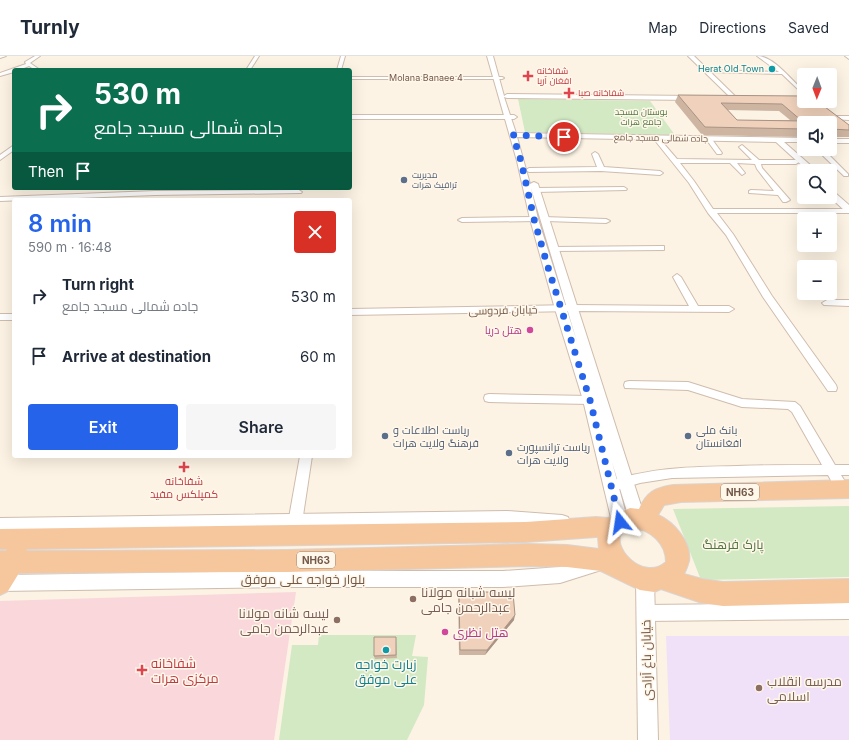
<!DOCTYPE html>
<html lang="en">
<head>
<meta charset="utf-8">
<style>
	:root { --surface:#fff; --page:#f6f6f7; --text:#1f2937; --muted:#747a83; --line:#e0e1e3; --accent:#2563eb }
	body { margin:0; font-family:Inter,Cairo,sans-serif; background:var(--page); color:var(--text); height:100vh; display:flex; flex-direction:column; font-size:15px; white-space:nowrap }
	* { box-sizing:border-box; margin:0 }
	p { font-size:13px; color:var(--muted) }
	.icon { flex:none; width:22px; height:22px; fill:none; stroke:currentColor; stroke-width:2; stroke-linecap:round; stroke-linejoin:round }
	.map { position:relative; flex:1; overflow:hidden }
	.panel { position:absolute; left:12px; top:142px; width:340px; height:260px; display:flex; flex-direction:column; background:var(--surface); border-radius:4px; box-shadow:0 4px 16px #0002 }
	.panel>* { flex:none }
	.hud { position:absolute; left:12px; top:12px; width:340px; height:122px; border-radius:4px; box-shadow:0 4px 16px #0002; background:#0b6e4f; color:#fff; overflow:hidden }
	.needle { width:26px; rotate:181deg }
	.buttons { position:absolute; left:797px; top:12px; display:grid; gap:8px }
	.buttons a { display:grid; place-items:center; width:40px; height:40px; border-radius:4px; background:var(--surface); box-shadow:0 4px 16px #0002; font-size:20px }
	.pin { position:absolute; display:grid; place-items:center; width:34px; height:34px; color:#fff; margin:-17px; border:2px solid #fff; border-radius:50%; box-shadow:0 1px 4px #0007 }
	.me { position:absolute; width:44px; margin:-22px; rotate:345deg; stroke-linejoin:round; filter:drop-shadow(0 0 3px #0008) }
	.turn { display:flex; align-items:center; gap:14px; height:84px; padding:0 16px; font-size:18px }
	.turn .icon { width:52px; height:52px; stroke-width:2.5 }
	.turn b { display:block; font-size:28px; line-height:34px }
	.then { display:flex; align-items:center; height:38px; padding:0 16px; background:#0003; gap:8px; font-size:15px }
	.round { display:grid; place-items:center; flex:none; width:42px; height:42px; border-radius:4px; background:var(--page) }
	.overview { display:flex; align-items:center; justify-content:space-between; height:68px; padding:0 16px }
	h1 { font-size:24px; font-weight:600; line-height:30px; color:var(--accent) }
	.cta { display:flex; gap:8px; margin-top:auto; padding:8px 16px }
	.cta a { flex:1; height:46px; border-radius:4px; background:var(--accent); color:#fff; font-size:16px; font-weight:600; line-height:46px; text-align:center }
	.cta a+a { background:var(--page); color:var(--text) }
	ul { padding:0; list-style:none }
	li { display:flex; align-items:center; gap:12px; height:60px; padding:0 16px }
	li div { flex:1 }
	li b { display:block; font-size:15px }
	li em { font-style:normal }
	header { display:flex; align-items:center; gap:24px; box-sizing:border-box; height:56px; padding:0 20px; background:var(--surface); border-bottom:1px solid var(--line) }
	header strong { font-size:19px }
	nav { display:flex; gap:22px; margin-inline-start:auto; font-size:14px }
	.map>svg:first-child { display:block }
	.education { fill:#f0e1f8 }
	.medical { fill:#f9d7db }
	.green { fill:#d2e9c3 }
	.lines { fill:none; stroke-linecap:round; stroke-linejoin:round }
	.minor-casing { stroke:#cfbdae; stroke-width:2 }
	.tertiary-casing { stroke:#cfbdae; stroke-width:2 }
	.trunk-casing { stroke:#dbd4d0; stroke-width:2 }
	.minor { fill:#fff; fill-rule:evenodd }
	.tertiary { fill:#fff; fill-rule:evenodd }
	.trunk { fill:#f6c69d; fill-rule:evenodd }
	.wall { fill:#ceb5a2; fill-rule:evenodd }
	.shaded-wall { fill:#a89384 }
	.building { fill:#f0d2bc; stroke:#a89384; fill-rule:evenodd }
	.route { stroke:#2563eb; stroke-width:7; stroke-dasharray:0 12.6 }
	.culture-dot { fill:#0f9aa8; stroke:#fff7ea; stroke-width:1.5 }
	.health-dot { fill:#e0444e; stroke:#fff7ea; stroke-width:1.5 }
	.service-dot { fill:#5c6f8a; stroke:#fff7ea; stroke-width:1.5 }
	.hotel-dot { fill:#d1479c; stroke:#fff7ea; stroke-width:1.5 }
	.education-dot { fill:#8d6e63; stroke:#fff7ea; stroke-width:1.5 }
	.labels { text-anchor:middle; stroke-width:3; stroke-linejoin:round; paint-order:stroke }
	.far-culture-label { font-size:9px; fill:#0d838f; stroke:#fff7ea; text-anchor:end }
	.far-health-label { font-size:9px; fill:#be3a42; stroke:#fff7ea; text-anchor:start }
	.far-street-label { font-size:9px; fill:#73594a; stroke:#fff7ea }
	.far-park-label { font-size:9px; fill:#527842; stroke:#fff7ea }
	.far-service-label { font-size:9px; fill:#4e5e75; stroke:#fff7ea; text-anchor:start }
	.shield { fill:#fff7ea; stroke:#9d887a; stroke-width:1 }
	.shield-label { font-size:10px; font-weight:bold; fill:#73594a }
	.street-label { font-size:11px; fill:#73594a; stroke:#fff7ea }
	.hotel-label { font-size:11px; fill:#b23c85; stroke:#fff7ea; text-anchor:end }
	.service-label { font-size:11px; fill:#4e5e75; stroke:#fff7ea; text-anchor:start }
	.health-label { font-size:11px; fill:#be3a42; stroke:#fff7ea }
	.near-park-label { font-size:13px; fill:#527842; stroke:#fff7ea }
	.near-street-label { font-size:13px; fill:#73594a; stroke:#fff7ea }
	.near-education-label { font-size:13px; fill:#785e54; stroke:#fff7ea; text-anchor:start }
	.near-hotel-label { font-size:13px; fill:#b23c85; stroke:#fff7ea; text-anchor:start }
	.near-health-label { font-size:13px; fill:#be3a42; stroke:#fff7ea; text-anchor:start }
	.near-culture-label { font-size:13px; fill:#0d838f; stroke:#fff7ea }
</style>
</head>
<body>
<header>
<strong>Turnly</strong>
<nav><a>Map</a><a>Directions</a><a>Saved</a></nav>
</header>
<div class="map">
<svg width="849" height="684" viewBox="0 0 849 684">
	<rect width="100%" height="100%" fill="#fcf3e4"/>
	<!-- education -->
	<polygon class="education" points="666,580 849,580 849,684 670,684"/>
	<!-- medical -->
	<polygon class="medical" points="296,536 274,684 0,684 0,545"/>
	<!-- green -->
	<g class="green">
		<polygon points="518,43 650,45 675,79 525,76"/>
		<polygon points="849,450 849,521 701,524 673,453"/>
		<polygon points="319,579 416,579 412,600 428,601 424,649 407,684 279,684 292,589 318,589"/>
	</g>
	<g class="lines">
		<!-- minor casing -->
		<g class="minor-casing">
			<g id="minor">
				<polygon points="0,0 6,0 0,2"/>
				<polygon points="35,0 40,0 30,7 40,14 35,14 29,10 19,14 14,14 14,16 0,20 0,17 26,8 25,6"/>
				<polygon points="255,0 259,0 250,14 246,14"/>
				<polygon points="341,0 345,0 341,14 337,14"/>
				<path d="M757,0C774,0 791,24 804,35V39L782,18L706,16L704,15L706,14L779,16Z"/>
				<polygon points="845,0 849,0 849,3"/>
				<polygon points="350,21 502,21 504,22 502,23 350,23"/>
				<polygon points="350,59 514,59 517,61 514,63 350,63"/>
				<polygon points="656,80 658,81 677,103 752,104 739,91 742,89 759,104 796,104 799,106 796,108 761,108 762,112 790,144 786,146 783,146 778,139 749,137 749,135 751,134 774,135 757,113 755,108 737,107 745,117 742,119 730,107 680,107 694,125 713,153 849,153 849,157 717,157 733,178 772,240 836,329 837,332 836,335 828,335 763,241 726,179 708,157 689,127 653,82"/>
				<polygon points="707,82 711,82 722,97 721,98 717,98 706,83"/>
				<polygon points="14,89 14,94 0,104 0,99"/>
				<polygon points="816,93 823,93 848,118 848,120 844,120"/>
				<polygon points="595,96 598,98 604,111 660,115 663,117 660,119 601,115 529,116 526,114 529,112 597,111 592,98"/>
				<polygon points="624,131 627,133 626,134 536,136 533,134 536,132"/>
				<polygon points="299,134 302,136 301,137 155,139 0,145 0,141 155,135"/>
				<polygon points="534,161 538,163 537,165 462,166 458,164 462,162"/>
				<polygon points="543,161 606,163 610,165 606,167 546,165 542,163"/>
				<polygon points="661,190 664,190 664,194 554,195 550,193 554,191"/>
				<polygon points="677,218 681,221 698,250 729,250 734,253 729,256 573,255 350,259 350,253 573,249 689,250 673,221"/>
				<polygon points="827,244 849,244 849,250 824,249 822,247"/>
				<rect x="0" y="258" width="14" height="6"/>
				<path d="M629,325L688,326L742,343L795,346L800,350L835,409H849V419H841L849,432L848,437L843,438L838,437L828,419L672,422L640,427L610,436L605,435L604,431L605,427C650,411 690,411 737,410C766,409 794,409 822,409L792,356L788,353L742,351L688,334L625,332L624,329L625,326Z"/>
				<polygon points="489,338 590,340 594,341 596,344 594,347 590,348 489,346 485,345 484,342 485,339"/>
				<polygon points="300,400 312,400 301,473 299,477 294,479 289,477 287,473"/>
				<polygon points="849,547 849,563 645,565 640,562 637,557 640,552 645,549"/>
			</g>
		</g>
		<!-- tertiary casing -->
		<g class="tertiary-casing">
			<g id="tertiary">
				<path d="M487,0H493L504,40L507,38L694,40L697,42L694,44L507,42L504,41L516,77L804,82V86H784L817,115H808L776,86L517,81L530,128L534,126L538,128L645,462L643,467L637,469L631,467L629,462L612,406L628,466L626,471L620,473L614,471L612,466L583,344L555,253L530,163L517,105ZM531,132L578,289L538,163Z"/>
				<polygon points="688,0 694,0 736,41 736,43 732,43"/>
				<polygon points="833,60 849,60 849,64 831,63 830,62"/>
				<rect x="830" y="83" width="19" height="4"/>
				<polygon points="830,135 833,135 849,149 849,157 846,156 830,141"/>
				<polygon points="507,455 562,459 568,461 570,466 568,471 562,473 507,469 0,476 0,462"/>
				<polygon points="598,499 604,501 606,507 604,513 598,515 560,527 503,531 293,531 0,535 0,519 293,515 503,515 560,511"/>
				<polygon points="645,515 651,517 654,523 658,684 638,684 636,523 639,517"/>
			</g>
		</g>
		<!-- trunk casing -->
		<g class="trunk-casing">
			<path id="trunk" d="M849,424V442L681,446L664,449L658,459C674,466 692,487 689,505C688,509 686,514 684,518L702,523L723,526L849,523V547L723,550L702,547L661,533L654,536L640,534L601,515L567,511L528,510L287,516L19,517L8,535L0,539V495H6L7,493H0V473L526,466L596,461L608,462L630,452L639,453C647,436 654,432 673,429ZM632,472C650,473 666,487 666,506C642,527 609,488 623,476C625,474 629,473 632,472ZM596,481H598L599,493L567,489L528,488L287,494L27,495L26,493L526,486Z"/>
		</g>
		<!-- minor -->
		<use href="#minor" class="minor"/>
		<!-- tertiary -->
		<use href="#tertiary" class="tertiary"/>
		<!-- trunk -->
		<use href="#trunk" class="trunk"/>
	</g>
	<!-- wall -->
	<g class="wall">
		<path d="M678,39L804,40L849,69V81H830V67H804V81L702,79L675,46ZM728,54L779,55L790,64H737Z"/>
		<polygon points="459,535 514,564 485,599 459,599 458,541"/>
		<polygon points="396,581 397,602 375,603 374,600"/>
	</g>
	<!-- shaded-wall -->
	<polygon class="shaded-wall" points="515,559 514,564 485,599 487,594"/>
	<!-- building -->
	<g class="building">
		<path d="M678,39L804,40V45H817L849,69V74L830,73V67H804V73L705,71ZM721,47L782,48L802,65L737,64Z"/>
		<polygon points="459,535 513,537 515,559 487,594 460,594"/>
		<polygon points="374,581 396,581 396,599 374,600"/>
	</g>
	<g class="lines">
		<!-- route -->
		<polyline class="route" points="564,81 513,79 521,105 534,163 547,208 590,344 620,466"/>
	</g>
	<!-- markers -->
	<g class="culture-dot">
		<circle cx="772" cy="13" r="4"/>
		<circle cx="386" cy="594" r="4"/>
	</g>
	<g class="health-dot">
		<path d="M526 14h4v4h4v4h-4v4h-4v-4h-4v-4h4z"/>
		<path d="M567 31h4v4h4v4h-4v4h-4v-4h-4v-4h4z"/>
		<path d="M182 405h4v4h4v4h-4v4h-4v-4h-4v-4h4z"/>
		<path d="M140 608h4v4h4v4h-4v4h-4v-4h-4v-4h4z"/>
	</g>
	<g class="service-dot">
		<circle cx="404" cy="124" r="4"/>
		<circle cx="385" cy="380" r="4"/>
		<circle cx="688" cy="380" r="4"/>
		<circle cx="509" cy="397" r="4"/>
	</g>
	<g class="hotel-dot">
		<circle cx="530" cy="274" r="4"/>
		<circle cx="445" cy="576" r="4"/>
	</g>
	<g class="education-dot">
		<circle cx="413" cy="543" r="4"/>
		<circle cx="337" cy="564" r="4"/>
		<circle cx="759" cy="632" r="4"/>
	</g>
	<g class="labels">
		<!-- far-culture labels -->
		<g class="far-culture-label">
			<text x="764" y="16">Herat Old Town</text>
		</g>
		<!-- far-health labels -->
		<g class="far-health-label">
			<text x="537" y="18">شفاخانه<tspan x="537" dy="10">افغان آریا</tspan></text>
			<text x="578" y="40">شفاخانه صبا</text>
		</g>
		<!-- far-street labels -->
		<g class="far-street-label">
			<text x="426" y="25">Molana Banaee 4</text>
			<text transform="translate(661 82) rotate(1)" y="3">جاده شمالی مسجد جامع</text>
		</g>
		<!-- far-park labels -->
		<g class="far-park-label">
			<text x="641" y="59">بوستان مسجد<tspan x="641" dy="10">جامع هرات</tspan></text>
		</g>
		<!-- far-service labels -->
		<g class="far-service-label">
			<text x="412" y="122">مدیریت<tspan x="412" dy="10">ترافیک هرات</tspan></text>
		</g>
		<!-- shield labels -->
		<g class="shield">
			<rect x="721" y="428" width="38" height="16" rx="3"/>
			<rect x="297" y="496" width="38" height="16" rx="3"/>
		</g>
		<g class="shield-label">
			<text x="740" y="440">NH63</text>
			<text x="316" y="508">NH63</text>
		</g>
		<!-- street labels -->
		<g class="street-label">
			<text transform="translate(503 254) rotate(-1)" y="4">خیابان فردوسی</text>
		</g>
		<!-- hotel labels -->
		<g class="hotel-label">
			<text x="522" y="278">هتل دریا</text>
		</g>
		<!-- service labels -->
		<g class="service-label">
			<text x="393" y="378">ریاست اطلاعات و<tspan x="393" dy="13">فرهنگ ولایت هرات</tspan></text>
			<text x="696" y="378">بانک ملی<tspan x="696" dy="13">افغانستان</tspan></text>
			<text x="517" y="395">ریاست ترانسپورت<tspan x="517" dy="13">ولایت هرات</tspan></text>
		</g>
		<!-- health labels -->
		<g class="health-label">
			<text x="184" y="429">شفاخانه<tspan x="184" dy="13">کمپلکس مفید</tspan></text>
		</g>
		<!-- near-park labels -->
		<g class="near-park-label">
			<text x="733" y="493">پارک فرهنگ</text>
		</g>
		<!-- near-street labels -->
		<g class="near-street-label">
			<text x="303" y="528">بلوار خواجه علی موفق</text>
			<text transform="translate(646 604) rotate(-91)" y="5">خیابان باغ آزادی</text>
		</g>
		<!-- near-education labels -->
		<g class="near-education-label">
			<text x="421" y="541">لیسه شبانه مولانا<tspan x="421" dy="15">عبدالرحمن جامی</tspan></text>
			<text x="329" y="562" text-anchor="end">لیسه شانه مولانا<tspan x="329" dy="15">عبدالرحمن جامی</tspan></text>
			<text x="767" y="630">مدرسه انقلاب<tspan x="767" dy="15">اسلامی</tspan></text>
		</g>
		<!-- near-hotel labels -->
		<g class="near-hotel-label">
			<text x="453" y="581">هتل نظری</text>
		</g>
		<!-- near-health labels -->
		<g class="near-health-label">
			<text x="151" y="612">شفاخانه<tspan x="151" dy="15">مرکزی هرات</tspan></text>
		</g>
		<!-- near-culture labels -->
		<g class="near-culture-label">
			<text x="386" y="613">زبارت خواجه<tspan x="386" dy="15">علی موفق</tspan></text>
		</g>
	</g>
</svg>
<div class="buttons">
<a><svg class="needle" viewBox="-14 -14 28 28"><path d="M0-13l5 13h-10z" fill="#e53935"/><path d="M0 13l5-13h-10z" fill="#747a83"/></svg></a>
<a><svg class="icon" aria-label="sound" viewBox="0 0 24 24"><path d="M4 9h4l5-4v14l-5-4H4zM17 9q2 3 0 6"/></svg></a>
<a><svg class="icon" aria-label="search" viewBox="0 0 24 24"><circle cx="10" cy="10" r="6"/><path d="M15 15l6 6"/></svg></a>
<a>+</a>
<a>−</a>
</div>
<div class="pin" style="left:564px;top:81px;background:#d93025"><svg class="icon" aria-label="arrive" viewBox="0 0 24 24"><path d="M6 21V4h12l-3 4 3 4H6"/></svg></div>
<svg class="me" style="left:620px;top:466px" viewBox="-20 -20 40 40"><path d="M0-17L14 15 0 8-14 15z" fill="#2563eb" stroke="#fff" stroke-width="4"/></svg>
<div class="hud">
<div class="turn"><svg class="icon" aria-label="right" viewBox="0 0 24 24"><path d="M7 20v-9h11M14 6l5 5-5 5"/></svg><div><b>530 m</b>جاده شمالی مسجد جامع</div></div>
<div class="then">Then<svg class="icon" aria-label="arrive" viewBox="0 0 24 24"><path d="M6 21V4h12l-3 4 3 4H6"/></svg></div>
</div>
<section class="panel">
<div class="overview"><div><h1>8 min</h1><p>590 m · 16:48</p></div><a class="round" style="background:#d93025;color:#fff"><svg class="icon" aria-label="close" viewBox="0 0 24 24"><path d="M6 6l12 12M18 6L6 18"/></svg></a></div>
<ul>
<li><svg class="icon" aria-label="right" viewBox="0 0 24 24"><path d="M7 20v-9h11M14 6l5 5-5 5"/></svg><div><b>Turn right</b><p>جاده شمالی مسجد جامع</p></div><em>530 m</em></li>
<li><svg class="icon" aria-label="arrive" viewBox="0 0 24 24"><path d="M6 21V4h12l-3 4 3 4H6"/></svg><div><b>Arrive at destination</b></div><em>60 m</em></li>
</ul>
<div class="cta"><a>Exit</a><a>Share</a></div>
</section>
</div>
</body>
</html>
